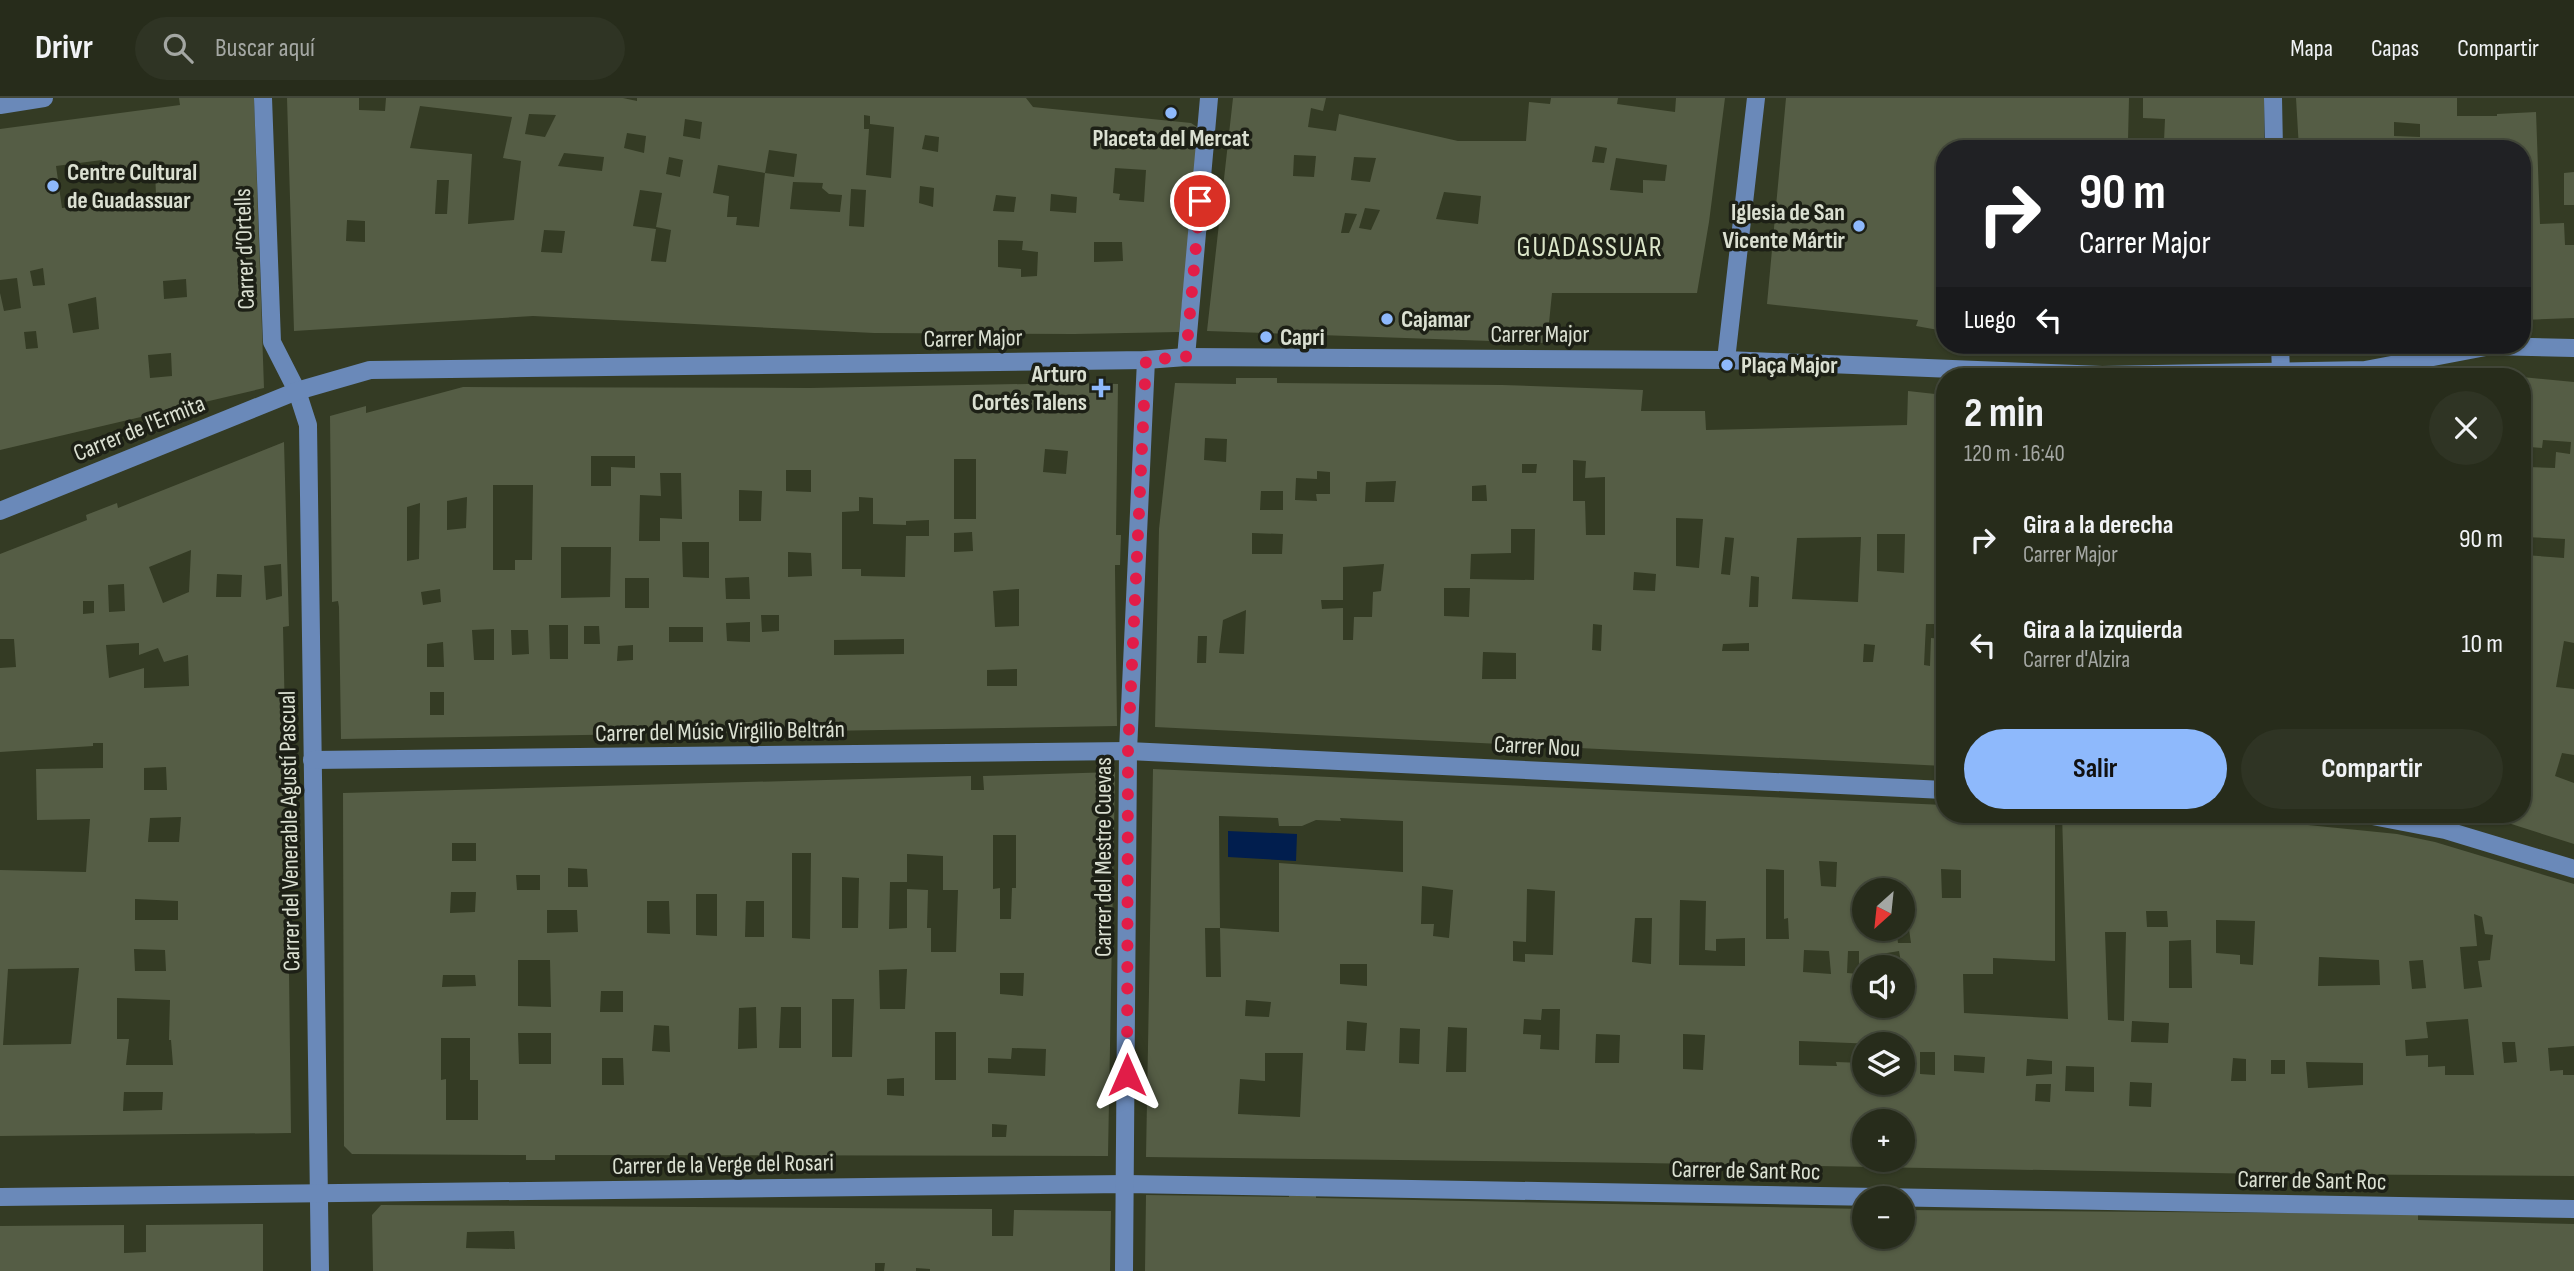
<!DOCTYPE html>
<html lang="es">
<head>
<meta charset="utf-8">
<style>
	:root { --surface:#272c1b; --page:#2f3424; --text:#f1f3f6; --muted:#a4a7a3; --line:#43483a; --accent:#8eb9fc }
	body { margin:0; font-family:"Sofia Sans Condensed",sans-serif; background:var(--page); color:var(--text); height:100vh; display:flex; flex-direction:column; font-size:26px; white-space:nowrap }
	* { box-sizing:border-box; margin:0 }
	p { font-size:23px; color:var(--muted) }
	.icon { flex:none; width:38px; height:38px; fill:none; stroke:currentColor; stroke-width:2; stroke-linecap:round; stroke-linejoin:round }
	.map { position:relative; flex:1; overflow:hidden }
	.sheet { position:absolute; left:1936px; top:270px; width:595px; height:455px; display:flex; flex-direction:column; background:var(--surface); border-radius:28px; box-shadow:0 2px 5px #0004,0 0 0 2px var(--line) }
	.sheet>* { flex:none }
	.banner { position:absolute; left:1936px; top:42px; width:595px; height:214px; border-radius:28px; box-shadow:0 2px 5px #0004,0 0 0 2px var(--line); background:#202124; color:#fff; overflow:hidden }
	.needle { width:46px; rotate:207deg }
	.tools { position:absolute; left:1852px; top:780px; display:grid; gap:14px }
	.tools a { display:grid; place-items:center; width:63px; height:63px; border-radius:50%; background:var(--surface); box-shadow:0 2px 5px #0004,0 0 0 2px var(--line); font-size:35px }
	.pin { position:absolute; display:grid; place-items:center; width:60px; height:60px; color:#fff; margin:-30px; border:4px solid #fff; border-radius:50%; box-shadow:0 2px 7px #0007 }
	.me { position:absolute; width:77px; margin:-38px; rotate:0deg; stroke-linejoin:round; filter:drop-shadow(0 0 5px #0008) }
	.turn { display:flex; align-items:center; gap:24px; height:147px; padding:0 28px; font-size:32px }
	.turn .icon { width:91px; height:91px; stroke-width:2.5 }
	.turn b { display:block; font-size:49px; line-height:60px }
	.then { display:flex; align-items:center; height:66px; padding:0 28px; background:#0003; gap:14px; font-size:26px }
	.round { display:grid; place-items:center; flex:none; width:74px; height:74px; border-radius:37px; background:var(--page) }
	.summary { display:flex; align-items:center; justify-content:space-between; height:119px; padding:0 28px }
	h1 { font-size:42px; font-weight:700; line-height:52px }
	.primary-button { display:flex; gap:14px; margin-top:auto; padding:14px 28px }
	.primary-button a { flex:1; height:80px; border-radius:42px; background:var(--accent); color:#111; font-size:28px; font-weight:700; line-height:80px; text-align:center }
	.primary-button a+a { background:var(--page); color:var(--text) }
	ul { padding:0; list-style:none }
	li { display:flex; align-items:center; gap:21px; height:105px; padding:0 28px }
	li div { flex:1 }
	li b { display:block; font-size:26px }
	li em { font-style:normal }
	header { display:flex; align-items:center; gap:42px; box-sizing:border-box; height:98px; padding:0 35px; background:var(--surface); border-bottom:2px solid var(--line) }
	header strong { font-size:33px }
	nav { display:flex; gap:38px; margin-inline-start:auto; font-size:24px }
	.search { width:490px; height:63px; background:var(--page); display:flex; align-items:center; gap:18px; box-sizing:border-box; padding:0 24px; border-radius:38px; color:var(--muted); font-size:26px }
	.map>svg:first-child { display:block }
	.water { fill:#011e4e }
	.building { fill:#555d45; fill-rule:evenodd }
	.lines { fill:none; stroke-linecap:round; stroke-linejoin:round }
	.minor { stroke:#6a89b9; stroke-width:18 }
	.route { stroke:#e11d48; stroke-width:12; stroke-dasharray:0 21.6 }
	.poi-dot { fill:#8eb9fc; stroke:#1d2016; stroke-width:2.5 }
	.labels { text-anchor:middle; stroke-width:7; stroke-linejoin:round; paint-order:stroke }
	.poi-label { font-size:24px; font-weight:bold; fill:#dbe0d2; stroke:#1d2016; text-anchor:start }
	.street-label { font-size:24px; fill:#dbe0d2; stroke:#1d2016 }
	.quarter-label { font-size:28px; letter-spacing:2px; fill:#dbe5c9; stroke:#1d2016 }
</style>
</head>
<body>
<header>
<strong>Drivr</strong>
<div class="search"><svg class="icon" aria-label="search" viewBox="0 0 24 24"><circle cx="10" cy="10" r="6"/><path d="M15 15l6 6"/></svg>Buscar aquí</div>
<nav><a>Mapa</a><a>Capas</a><a>Compartir</a></nav>
</header>
<div class="map">
<svg width="2574" height="1173" viewBox="0 0 2574 1173">
	<rect width="100%" height="100%" fill="#343b24"/>
	<!-- water -->
	<polygon class="water" points="1228,733 1297,736 1296,763 1228,759"/>
	<!-- building -->
	<g class="building">
		<path d="M179,0H254L264,290L0,352V195L4,213L21,210L17,180L0,182V31L180,7ZM102,62L103,74L155,72L156,98L62,110L56,68ZM43,170L45,187L33,188L30,173ZM186,181L187,199L164,201L163,183ZM96,199L99,231L73,235L68,206ZM36,233L38,250L26,251L24,234ZM171,255L172,278L150,280L148,257Z"/>
		<path d="M287,0H359V12L385,13L386,0H623L637,3V0H1026L1033,9L1191,25L1197,29L1200,35L1179,234L1074,236L874,235L533,218L294,233ZM420,8L512,19L503,60L521,63L514,122L468,126L472,56L410,50ZM529,16L556,17L545,39L525,36ZM864,17L870,18V26L894,29L891,80L866,77L869,31H864ZM685,21L702,24L700,41L683,38ZM627,35L646,38L644,55L624,50ZM925,37L939,39L938,54L922,51ZM769,52L797,56L794,79L765,75L759,129L736,127L737,119H727L729,98L713,95L718,67L765,75ZM564,55L604,59L602,73L558,68ZM669,59L683,62L680,79L666,76ZM1115,70L1146,72L1144,104L1119,102L1120,96L1113,95ZM437,82H449L447,116H435ZM793,84L823,85L822,90L829,96L842,97L840,114L790,111ZM920,88L934,90L933,109L919,105ZM851,91L866,92L864,129L849,128ZM640,92L662,95L656,129L671,132L666,164L651,163L656,131L633,128ZM1051,96L1077,99L1076,115L1050,113ZM996,97L1016,99L1014,114L993,113ZM347,122L365,123V144L346,143ZM544,132L565,133L562,155L541,154ZM998,142L1023,143L1022,152L1038,154L1037,178L1021,179V171L998,169ZM1094,144H1122L1123,163L1094,164Z"/>
		<path d="M1233,0H1326L1323,13L1311,10L1308,29L1336,33L1339,16L1458,43H1526L1529,4L1550,6L1551,0H1618L1617,6L1675,14L1676,0H1725L1709,124L1697,195H1552L1547,245L1207,233ZM1595,48L1607,50L1604,65L1592,64ZM1294,57L1316,58L1314,79L1293,78ZM1354,59L1376,60L1370,84L1351,82ZM1616,60L1667,67L1665,83L1643,82V95L1610,92ZM1444,94L1481,98L1478,126L1436,121ZM1365,110L1380,112L1371,132L1359,130ZM1345,115L1357,116L1349,135H1341Z"/>
		<polygon points="1786,0 2129,0 2128,42 2164,43 2165,21 2143,20 2143,0 2264,0 2264,51 2060,51 2033,42 2031,51 1944,51 1944,233 1916,228 1918,222 1767,206"/>
		<path d="M2296,0H2457V18H2497V16L2536,14L2540,126L2564,125L2565,147H2574V220L2522,222V51H2299ZM2394,24L2420,26V39L2394,38Z"/>
		<polygon points="2574,74 2574,107 2564,107 2564,75"/>
		<path d="M2522,279L2574,284V545L2564,543L2556,589L2574,591V657L2562,655L2555,678L2574,685V746L2480,716H2522ZM2543,342L2571,344L2570,356L2556,354L2555,370L2528,369L2530,349L2542,350ZM2525,439L2565,441L2564,460L2525,457Z"/>
		<path d="M1236,280H1277V285L1502,287L1643,292L1641,313H1705L1706,332L1907,327L1908,293L1944,297V399L1937,398L1934,436L1944,438V526H1926L1924,567L1930,568L1931,540L1944,541V668L1155,629L1159,431L1175,285L1236,286ZM1205,340L1227,341L1226,364L1204,362ZM1573,362L1586,363L1585,380L1605,379V437H1586L1585,403H1573ZM1522,366H1537L1536,375H1522ZM1317,373L1330,374V396H1316L1317,403L1295,402L1296,380L1317,381ZM1396,383L1394,404H1365L1366,384ZM1486,387L1487,403H1472V388ZM1261,393H1283V412H1260ZM1676,420L1703,421L1699,470L1676,468ZM1511,431H1535L1534,482L1470,481L1471,456L1511,455ZM1252,435L1283,436L1282,456H1252ZM1877,436H1905L1904,475L1877,473ZM1725,439L1734,440L1730,477L1721,476ZM1861,439L1858,504L1792,501L1797,440ZM1384,466L1381,493L1373,494L1372,519H1354L1353,542H1343V510L1322,511L1321,502H1343V469ZM1634,474L1656,476L1655,493L1633,492ZM1751,478L1759,479L1758,509H1749ZM1444,490H1470L1469,519L1444,518ZM1246,512L1244,556L1219,555L1223,522ZM1593,526L1602,527L1601,553L1592,552ZM1198,538H1207L1206,565H1197ZM1749,545V553H1722L1723,546ZM1864,546L1875,547L1873,564H1863ZM1483,554L1516,555V581H1482Z"/>
		<path d="M1076,285L1118,286L1116,437H1121L1120,467H1115V472L1117,628L341,641L339,509L338,503L332,504L330,318L366,308V315L463,289L810,290ZM1045,351L1068,353L1066,376L1043,374ZM591,358H635V370L611,369V388H591ZM954,361H976V421H954ZM786,372H811V394L786,393ZM660,375H681L682,421L660,420V443H639L640,397L661,398ZM493,387H533L532,462H515V472H493ZM739,392L762,393L761,423H739ZM467,399L466,430L447,432V403ZM859,399L873,400V426L906,427V423L929,422V438H906L905,479L861,478V471H842V414L859,413ZM420,405L419,461L407,463V409ZM972,434L973,453L954,454V435ZM682,444H709V480L683,479ZM561,449H611L610,499L561,500ZM788,454L811,455L812,478L788,479ZM749,479L750,501H726L725,480ZM625,480H649V510H625ZM440,491L441,504L423,507L421,494ZM1019,491V528L995,529L993,493ZM761,517H779V533L762,534ZM750,524V544L727,543L726,525ZM549,527H568V561H550ZM584,528H599L600,546H584ZM669,529H703V544H669ZM494,531V562H474L472,532ZM511,532H528L529,556L512,557ZM904,541V556L834,557V542ZM443,544L444,569H427V546ZM633,547V562L617,563L618,548ZM1017,571V588H987V572ZM430,594H444V617H430Z"/>
		<path d="M284,344L289,528L283,529L286,668V672H291V713L287,714L288,801V826L294,825L295,870H289V875L291,1035L0,1038V772L86,774L90,721L37,722L36,671L103,670V645H93V648L0,654V570L16,569L14,541H0V456L87,422L86,417L117,405L118,410ZM191,452L189,494L163,505L149,469ZM281,466L282,498L266,502L264,468ZM217,476L242,477L241,499H216ZM124,486L125,513L109,514L108,487ZM83,503H94V515L83,516ZM139,545V557L158,550L164,564L188,557L189,588L144,590V570L109,580L106,547ZM166,669L167,692H144V670ZM181,719L179,744H148L150,720ZM135,801L178,803V822H135ZM134,851L165,852L166,873H135ZM79,870L71,946L3,947L8,871ZM117,900L170,902L169,942H171L173,967H126L129,941H117ZM124,994H163L162,1012L123,1013Z"/>
		<path d="M1153,671L1944,707V716H2055V863L1993,860V876H1963L1964,915L2068,921L2062,716H2128L2298,726L2397,736L2435,744L2574,786V948L2548,950L2550,973L2563,972V977H2574V1078L2267,1076L1644,1065L1146,1059ZM1219,718L1278,720L1279,728H1302L1316,722L1341,723L1340,720L1403,723V774L1279,765V834L1220,830L1221,879H1206L1205,830H1220ZM1819,763L1837,764L1836,789L1821,788ZM1766,771L1784,772V821L1788,820L1789,841H1766ZM1941,771L1961,772V800H1942ZM1422,788L1453,792L1449,840L1433,838L1434,826H1421ZM1527,791L1555,793L1553,857L1525,856V864L1513,863V843L1526,844ZM1864,793H1902V809L1906,810L1911,845H1898L1896,831H1864ZM1680,802L1706,803L1705,852L1716,853V841L1745,840V868L1679,867ZM2146,813H2167L2168,829H2147ZM2474,816L2482,819L2485,836L2493,837L2490,862L2478,863L2482,889L2464,891L2460,849L2477,848ZM1635,820H1652L1651,866L1632,864ZM2216,822L2255,823L2253,867L2240,866V857L2216,855ZM2105,834H2126L2124,923L2108,922ZM2191,842L2192,890H2169V843ZM1804,852L1829,853L1831,876L1803,874ZM1848,853H1859V876L1847,875ZM1899,853L1904,882L1903,913L1882,912V908H1864V870H1878L1875,857ZM2319,859L2379,862L2380,887L2318,888ZM2423,862L2426,890L2412,891L2409,863ZM1340,866H1367V888L1340,886ZM1246,902L1271,904L1269,919L1245,918ZM1542,911H1560L1559,952L1540,951L1541,937L1523,936L1524,921L1541,922ZM2468,921L2474,977H2445V968L2428,969V957L2406,958L2405,942L2428,940L2426,924ZM1347,923L1367,925L1365,953L1346,952ZM2132,923L2169,925L2168,945L2131,944ZM1448,929L1467,930L1466,974H1446ZM1400,930L1420,931L1419,966L1399,965ZM1596,936L1620,937L1619,965H1595ZM1683,936L1705,937L1703,972L1683,971ZM1799,943L1902,947V985H1864V965L1836,964L1837,968L1799,967ZM2502,944H2515L2517,964L2504,965ZM1920,954H1935V977L1920,976ZM1265,955H1303L1300,1019L1238,1016L1240,981L1265,983ZM1954,957L1985,959L1984,975L1954,973ZM2233,960L2246,961V983H2231ZM2027,961L2052,963V976L2026,978ZM2271,962H2285V976H2271ZM2306,964L2363,965V987L2308,990ZM2066,968L2094,969V994L2065,993ZM2130,984L2152,985L2151,1009L2129,1008ZM2036,986H2051L2050,1004L2035,1003ZM1864,1024H1902V1062H1864Z"/>
		<path d="M1115,674L1108,1058L565,1057H555V1062H526V1057L352,1056L344,1048L343,695L971,678V692H984L983,678ZM993,737H1016V790H1012L1011,821H1000V790L993,791ZM452,745H476V763H452ZM792,755H811L810,841L792,840ZM907,756L943,758V792H958L956,854H931V830H927L928,792L907,791V830L889,831L890,784H907ZM568,770L587,771L588,789H568ZM516,777H540V792H517ZM842,779L859,780L858,830H842ZM451,794H476L475,814L450,815ZM696,796H717V838L696,837ZM647,803H669L670,836L647,835ZM746,803H764V839H745ZM547,812H577L578,834L547,835ZM518,862H550L551,909L518,908ZM907,871L905,911H880L879,872ZM1000,875H1024L1023,898L1000,896ZM443,877H475L476,888L442,889ZM601,893H623V914H600ZM832,901H854L852,959H832ZM756,909L757,950L738,951L739,910ZM781,909H801V950H779ZM654,927L669,928L670,954L652,953ZM935,934H956V982H935ZM518,935H551V966H519ZM441,940H470V982H478V1022H446V981L441,982ZM1012,950L1046,951L1045,978L988,975V960L1011,961ZM602,960H623L624,987H602ZM904,980V998L887,997V981ZM992,1026L1007,1027L1006,1039H992Z"/>
		<polygon points="1289,1090 1316,1090 1316,1100 1318,1100 1864,1111 1864,1139 1902,1139 1902,1112 2418,1116 2418,1122 2574,1126 2574,1173 1145,1173 1146,1097 1289,1099"/>
		<path d="M381,1107L992,1111V1138H1013L1014,1112L1111,1113L1110,1173H930V1171L916,1170V1173H884L885,1165H875V1173H373L372,1117ZM514,1133L515,1151L466,1150L467,1134Z"/>
		<polygon points="263,1126 263,1173 0,1173 0,1128 124,1127 124,1155 146,1154 146,1127"/>
	</g>
	<g class="lines">
		<!-- minor -->
		<g class="minor">
			<polyline points="263,0 272,244 297,293 308,327 320,1173"/>
			<polyline points="2273,0 2274,51"/>
			<polyline points="0,7 44,0"/>
			<polyline points="2280,247 2281,275"/>
			<polyline points="1186,259 1209,0"/>
			<polyline points="1726,262 1756,0"/>
			<polyline points="0,413 297,293 370,272 1146,262 1186,259 1726,262 2102,277 2365,272 2491,248 2574,250"/>
			<polyline points="312,662 1128,653 1944,692"/>
			<polyline points="2362,716 2445,732 2574,771"/>
			<polyline points="0,1099 1126,1086 2574,1111"/>
			<polyline points="1124,1173 1128,653 1146,262"/>
		</g>
	</g>
	<g class="lines">
		<!-- route -->
		<polyline class="route" points="1127,977 1128,653 1146,262 1186,259 1200,103"/>
	</g>
	<!-- markers -->
	<g class="poi-dot">
		<circle cx="1171" cy="15" r="7"/>
		<circle cx="53" cy="88" r="7"/>
		<circle cx="1859" cy="128" r="7"/>
		<circle cx="1387" cy="221" r="7"/>
		<circle cx="1266" cy="239" r="7"/>
		<circle cx="1727" cy="267" r="7"/>
		<path d="M1097.5 279.5h7v7h7v7h-7v7h-7v-7h-7v-7h7z"/>
	</g>
	<g class="labels">
		<!-- poi labels -->
		<g class="poi-label">
			<text x="1171" y="48" text-anchor="middle">Placeta del Mercat</text>
			<text x="67" y="82">Centre Cultural<tspan x="67" dy="28">de Guadassuar</tspan></text>
			<text x="1845" y="122" text-anchor="end">Iglesia de San<tspan x="1845" dy="28">Vicente Mártir</tspan></text>
			<text x="1401" y="229">Cajamar</text>
			<text x="1280" y="247">Capri</text>
			<text x="1741" y="275">Plaça Major</text>
			<text x="1087" y="284" text-anchor="end">Arturo<tspan x="1087" dy="28">Cortés Talens</tspan></text>
		</g>
		<!-- street labels -->
		<g class="street-label">
			<text transform="translate(244 151) rotate(-92)" y="8">Carrer d’Ortells</text>
			<text x="1540" y="244">Carrer Major</text>
			<text transform="translate(973 240) rotate(-1)" y="8">Carrer Major</text>
			<text transform="translate(139 330) rotate(-22)" y="8">Carrer de l'Ermita</text>
			<text transform="translate(720 633) rotate(-1)" y="8">Carrer del Músic Virgilio Beltrán</text>
			<text transform="translate(1537 648) rotate(3)" y="8">Carrer Nou</text>
			<text transform="translate(289 733) rotate(-91)" y="8">Carrer del Venerable Agustí Pascual</text>
			<text transform="translate(1103 759) rotate(-90)" y="8">Carrer del Mestre Cuevas</text>
			<text transform="translate(723 1066) rotate(-1)" y="8">Carrer de la Verge del Rosari</text>
			<text transform="translate(1746 1072) rotate(1)" y="8">Carrer de Sant Roc</text>
			<text transform="translate(2312 1082) rotate(1)" y="8">Carrer de Sant Roc</text>
		</g>
		<!-- quarter labels -->
		<g class="quarter-label">
			<text x="1590" y="158">GUADASSUAR</text>
		</g>
	</g>
</svg>
<div class="tools">
<a><svg class="needle" viewBox="-14 -14 28 28"><path d="M0-13l5 13h-10z" fill="#e53935"/><path d="M0 13l5-13h-10z" fill="#a4a7a3"/></svg></a>
<a><svg class="icon" aria-label="sound" viewBox="0 0 24 24"><path d="M4 9h4l5-4v14l-5-4H4zM17 9q2 3 0 6"/></svg></a>
<a><svg class="icon" aria-label="layers" viewBox="0 0 24 24"><path d="M12 4l9 5-9 5-9-5zM3 14l9 5 9-5"/></svg></a>
<a>+</a>
<a>−</a>
</div>
<div class="pin" style="left:1200px;top:103px;background:#d93025"><svg class="icon" aria-label="arrive" viewBox="0 0 24 24"><path d="M6 21V4h12l-3 4 3 4H6"/></svg></div>
<svg class="me" style="left:1127px;top:977px" viewBox="-20 -20 40 40"><path d="M0-17L14 15 0 8-14 15z" fill="#e11d48" stroke="#fff" stroke-width="4"/></svg>
<div class="banner">
<div class="turn"><svg class="icon" aria-label="right" viewBox="0 0 24 24"><path d="M7 20v-9h11M14 6l5 5-5 5"/></svg><div><b>90 m</b>Carrer Major</div></div>
<div class="then">Luego<svg class="icon" aria-label="left" viewBox="0 0 24 24"><path d="M17 20v-9H6M10 6l-5 5 5 5"/></svg></div>
</div>
<section class="sheet">
<div class="summary"><div><h1>2 min</h1><p>120 m · 16:40</p></div><a class="round"><svg class="icon" aria-label="close" viewBox="0 0 24 24"><path d="M6 6l12 12M18 6L6 18"/></svg></a></div>
<ul>
<li><svg class="icon" aria-label="right" viewBox="0 0 24 24"><path d="M7 20v-9h11M14 6l5 5-5 5"/></svg><div><b>Gira a la derecha</b><p>Carrer Major</p></div><em>90 m</em></li>
<li><svg class="icon" aria-label="left" viewBox="0 0 24 24"><path d="M17 20v-9H6M10 6l-5 5 5 5"/></svg><div><b>Gira a la izquierda</b><p>Carrer d'Alzira</p></div><em>10 m</em></li>
</ul>
<div class="primary-button"><a>Salir</a><a>Compartir</a></div>
</section>
</div>
</body>
</html>
